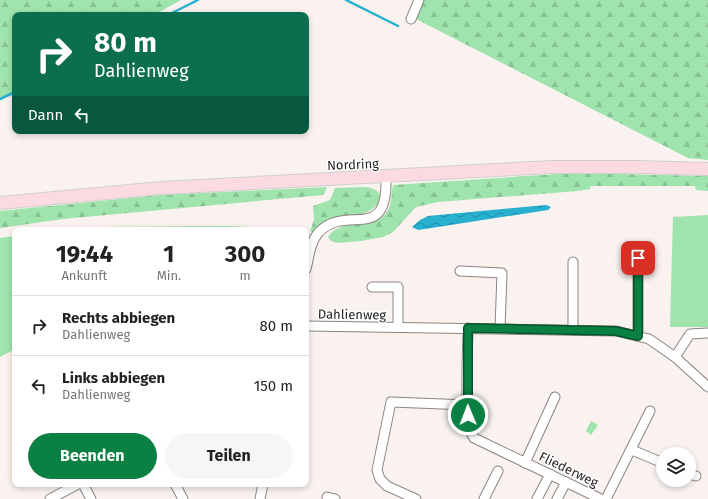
<!DOCTYPE html>
<html lang="de">
<head>
<meta charset="utf-8">
<style>
	:root { --surface:#fff; --page:#f6f6f6; --text:#222; --muted:#767676; --line:#e0e0e0; --accent:#0b8043 }
	body { margin:0; font-family:"Fira Sans",sans-serif; background:var(--page); color:var(--text); height:100vh; display:flex; flex-direction:column; font-size:15px; white-space:nowrap }
	* { box-sizing:border-box; margin:0 }
	p { font-size:13px; color:var(--muted) }
	.icon { flex:none; width:22px; height:22px; fill:none; stroke:currentColor; stroke-width:2; stroke-linecap:round; stroke-linejoin:round }
	.map { position:relative; flex:1; overflow:hidden }
	.side { position:absolute; left:12px; top:227px; width:297px; height:260px; display:flex; flex-direction:column; background:var(--surface); border-radius:8px; box-shadow:0 2px 6px #0003 }
	.side>* { flex:none }
	.banner { position:absolute; left:12px; top:12px; width:297px; height:122px; border-radius:8px; box-shadow:0 2px 6px #0003; background:#0b6e4f; color:#fff; overflow:hidden }
	.controls { position:absolute; left:656px; top:447px; display:grid; gap:8px }
	.controls a { display:grid; place-items:center; width:40px; height:40px; border-radius:50%; background:var(--surface); box-shadow:0 2px 6px #0003; font-size:20px }
	.pin { position:absolute; display:grid; place-items:center; width:34px; height:34px; color:#fff; margin:-17px; border-radius:8px; box-shadow:0 2px 6px #0006 }
	.me { position:absolute; width:44px; margin:-22px; rotate:359deg; stroke-linejoin:round; filter:drop-shadow(0 0 3px #0008) }
	.turn { display:flex; align-items:center; gap:14px; height:84px; padding:0 16px; font-size:18px }
	.turn .icon { width:52px; height:52px; stroke-width:2.5 }
	.turn b { display:block; font-size:28px; line-height:34px }
	.then { display:flex; align-items:center; height:38px; padding:0 16px; background:#0003; gap:8px; font-size:15px }
	.eta { display:flex; justify-content:space-evenly; align-items:center; height:68px; text-align:center }
	.eta b { font-size:24px; font-weight:700; line-height:28px }
	.primary-button { display:flex; gap:8px; margin-top:auto; padding:8px 16px }
	.primary-button a { flex:1; height:46px; border-radius:24px; background:var(--accent); color:#fff; font-size:16px; font-weight:700; line-height:46px; text-align:center }
	.primary-button a+a { background:var(--page); color:var(--text) }
	ul { padding:0; list-style:none }
	li { display:flex; align-items:center; gap:12px; height:60px; padding:0 16px; border-top:1px solid var(--line) }
	li div { flex:1 }
	li b { display:block; font-size:15px }
	li em { font-style:normal }
	.map>svg:first-child { display:block }
	.green { fill:#9fe4ad }
	.forest { fill:url(#forest-firs) }
	.water { fill:url(#water-waves) }
	.lines { fill:none; stroke-linecap:round; stroke-linejoin:round }
	.stream { stroke:#27b0d0; stroke-width:2.5 }
	.minor-casing { stroke:#8b8581; stroke-width:11 }
	.major-casing { stroke:#cfcfcf; stroke-width:14 }
	.minor { stroke:#fff; stroke-width:9 }
	.major { stroke:#fbdbe1; stroke-width:12 }
	.route-casing { stroke:#07532c; stroke-width:10 }
	.route { stroke:#0b8043; stroke-width:7 }
	.labels { text-anchor:middle; stroke-width:3; stroke-linejoin:round; paint-order:stroke }
	.street-label { font-size:13px; fill:#272423; stroke:#fff }
</style>
</head>
<body>
<div class="map">
<svg width="708" height="499" viewBox="0 0 708 499">
	<defs>
		<pattern id="forest-firs" width="22" height="20" patternUnits="userSpaceOnUse"><rect width="22" height="20" fill="#9fe4ad"/><path d="M5 1l3.5 6h-7zM16 11l3.5 6h-7z" fill="#89c395"/></pattern>
		<pattern id="water-waves" width="16" height="10" patternUnits="userSpaceOnUse"><rect width="16" height="10" fill="#27b0d0"/><path d="M0 5q4-4 8 0t8 0" fill="none" stroke="#228fa8"/></pattern>
	</defs>
	<rect width="100%" height="100%" fill="#f9f2ee"/>
	<!-- green -->
	<g class="green">
		<polygon points="708,215 708,327 670,327 673,217"/>
		<polygon points="228,226 267,228 275,230 80,230 104,227"/>
		<polygon points="15,236 15,349 0,357 0,238"/>
		<polygon points="591,421 598,425 591,435 586,431"/>
	</g>
	<!-- forest -->
	<g class="forest">
		<polygon points="0,0 181,0 154,15 15,15 15,92 0,100"/>
		<polygon points="421,0 708,0 708,160 688,158 414,18"/>
		<path d="M573,173L708,176V191L696,190L695,186H591L590,189L578,191L438,202L416,207L393,232L383,237L361,241L338,243L331,241L328,237C340,216 377,233 388,210C392,203 391,193 393,185Z"/>
		<polygon points="327,187 323,195 63,219 0,228 0,211 159,195"/>
		<path d="M366,187C387,190 382,205 367,212C355,217 340,216 327,221C321,223 318,228 314,233L310,231L314,220L313,206L330,200L335,188Z"/>
	</g>
	<!-- water -->
	<polygon class="water" points="546,205 551,207 548,210 425,229 418,230 412,227 420,220 428,216"/>
	<g class="lines">
		<!-- stream -->
		<g class="stream">
			<polyline points="346,0 398,26"/>
			<polyline points="168,15 198,0"/>
			<polyline points="0,99 15,92"/>
		</g>
		<!-- minor casing -->
		<g class="minor-casing">
			<g id="minor">
				<polyline points="411,19 419,0"/>
				<polyline points="638,258 638,336"/>
				<path d="M306,269C309,257 310,242 319,232C347,203 388,245 386,177"/>
				<polyline points="460,271 502,273 500,328"/>
				<polyline points="372,287 398,287 398,327"/>
				<polyline points="306,326 616,331 649,339 675,357 708,387"/>
				<path d="M468,328C468,350 463,424 474,438L601,499"/>
				<polyline points="573,330 573,262"/>
				<polyline points="675,357 690,334 708,333"/>
				<polyline points="632,450 663,463"/>
				<polyline points="525,463 555,397"/>
				<polyline points="689,474 696,476"/>
				<polyline points="83,484 91,499"/>
				<polyline points="175,484 183,499"/>
				<polyline points="327,497 335,499"/>
				<polyline points="50,499 78,484"/>
				<polyline points="260,499 263,484"/>
				<polyline points="416,499 387,486 380,479 377,470 391,402 468,405"/>
				<polyline points="484,499 498,471"/>
				<polyline points="537,499 550,474"/>
				<polyline points="557,499 566,482"/>
				<polyline points="606,499 650,411"/>
			</g>
		</g>
		<!-- major casing -->
		<g class="major-casing">
			<polyline id="major" points="0,203 161,188 552,167 638,167 708,169"/>
		</g>
		<!-- minor -->
		<use href="#minor" class="minor"/>
		<!-- major -->
		<use href="#major" class="major"/>
	</g>
	<g class="lines">
		<!-- route casing -->
		<g class="route-casing">
			<polyline id="route" points="468,415 468,328 616,331 638,336 638,258"/>
		</g>
		<!-- route -->
		<use href="#route" class="route"/>
	</g>
	<g class="labels">
		<!-- street labels -->
		<g class="street-label">
			<text transform="translate(353 164) rotate(-2)" y="5">Nordring</text>
			<text transform="translate(352 314) rotate(1)" y="5">Dahlienweg</text>
			<text transform="translate(569 469) rotate(26)" y="5">Fliederweg</text>
		</g>
	</g>
</svg>
<div class="controls">
<a><svg class="icon" aria-label="layers" viewBox="0 0 24 24"><path d="M12 4l9 5-9 5-9-5zM3 14l9 5 9-5"/></svg></a>
</div>
<div class="pin" style="left:638px;top:258px;background:#d93025"><svg class="icon" aria-label="arrive" viewBox="0 0 24 24"><path d="M6 21V4h12l-3 4 3 4H6"/></svg></div>
<svg class="me" style="left:468px;top:415px" viewBox="-20 -20 40 40"><circle r="17" fill="#0b8043" stroke="#fff" stroke-width="3"/><path d="M0-11L8 9 0 5-8 9z" fill="#fff"/></svg>
<div class="banner">
<div class="turn"><svg class="icon" aria-label="right" viewBox="0 0 24 24"><path d="M7 20v-9h11M14 6l5 5-5 5"/></svg><div><b>80 m</b>Dahlienweg</div></div>
<div class="then">Dann<svg class="icon" aria-label="left" viewBox="0 0 24 24"><path d="M17 20v-9H6M10 6l-5 5 5 5"/></svg></div>
</div>
<section class="side">
<div class="eta">
<div><b>19:44</b><p>Ankunft</p></div>
<div><b>1</b><p>Min.</p></div>
<div><b>300</b><p>m</p></div>
</div>
<ul>
<li><svg class="icon" aria-label="right" viewBox="0 0 24 24"><path d="M7 20v-9h11M14 6l5 5-5 5"/></svg><div><b>Rechts abbiegen</b><p>Dahlienweg</p></div><em>80 m</em></li>
<li><svg class="icon" aria-label="left" viewBox="0 0 24 24"><path d="M17 20v-9H6M10 6l-5 5 5 5"/></svg><div><b>Links abbiegen</b><p>Dahlienweg</p></div><em>150 m</em></li>
</ul>
<div class="primary-button"><a>Beenden</a><a>Teilen</a></div>
</section>
</div>
</body>
</html>
